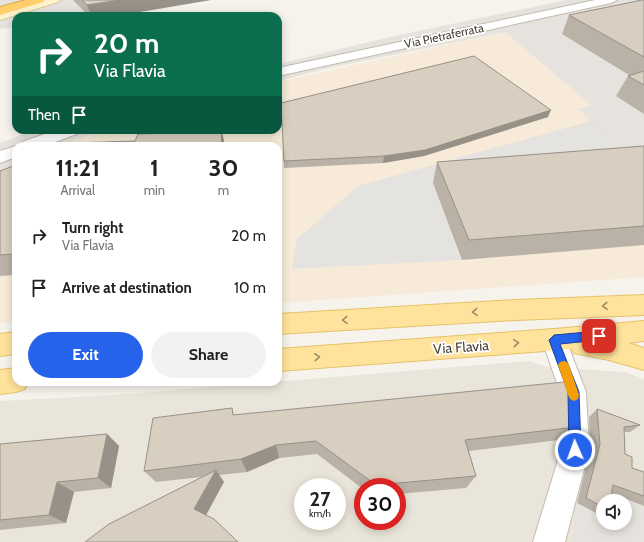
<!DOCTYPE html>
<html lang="en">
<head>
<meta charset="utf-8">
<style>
	:root { --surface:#fff; --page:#f2f2f2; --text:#222; --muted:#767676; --accent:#2563eb }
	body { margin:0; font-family:Cabin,sans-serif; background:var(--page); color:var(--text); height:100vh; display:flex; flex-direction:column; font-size:15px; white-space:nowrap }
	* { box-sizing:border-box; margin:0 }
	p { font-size:13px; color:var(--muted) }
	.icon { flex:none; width:22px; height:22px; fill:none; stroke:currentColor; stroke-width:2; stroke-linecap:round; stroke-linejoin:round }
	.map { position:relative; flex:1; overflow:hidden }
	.drawer { position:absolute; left:12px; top:142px; width:270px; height:244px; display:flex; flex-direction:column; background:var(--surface); border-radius:12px; box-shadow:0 2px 10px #0003 }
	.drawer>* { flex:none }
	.banner { position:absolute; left:12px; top:12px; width:270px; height:122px; border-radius:12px; box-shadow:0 2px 10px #0003; background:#0b6e4f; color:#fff; overflow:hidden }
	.fabs { position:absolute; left:596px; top:494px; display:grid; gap:8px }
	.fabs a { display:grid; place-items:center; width:36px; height:36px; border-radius:50%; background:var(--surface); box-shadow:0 2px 10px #0003; font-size:20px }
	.speed { position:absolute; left:294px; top:478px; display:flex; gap:8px; font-size:20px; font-weight:700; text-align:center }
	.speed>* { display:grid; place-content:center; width:52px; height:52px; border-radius:50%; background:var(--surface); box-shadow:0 2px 10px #0003; line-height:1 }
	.speed small { font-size:10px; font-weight:400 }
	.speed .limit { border:6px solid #d22; background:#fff; color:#111 }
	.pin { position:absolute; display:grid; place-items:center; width:34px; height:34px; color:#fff; margin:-17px; border-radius:8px; box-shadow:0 2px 6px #0006 }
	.me { position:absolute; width:44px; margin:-22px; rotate:358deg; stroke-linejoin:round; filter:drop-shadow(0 0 3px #0008) }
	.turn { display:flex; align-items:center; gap:14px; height:84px; padding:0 16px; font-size:18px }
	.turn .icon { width:52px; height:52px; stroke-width:2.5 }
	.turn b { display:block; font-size:28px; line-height:34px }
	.then { display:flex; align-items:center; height:38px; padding:0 16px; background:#0003; gap:8px; font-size:15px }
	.eta { display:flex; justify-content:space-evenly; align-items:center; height:68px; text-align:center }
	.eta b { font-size:24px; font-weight:700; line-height:28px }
	.action { display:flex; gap:8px; margin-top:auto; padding:8px 16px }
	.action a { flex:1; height:46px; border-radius:24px; background:var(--accent); color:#fff; font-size:16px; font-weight:700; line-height:46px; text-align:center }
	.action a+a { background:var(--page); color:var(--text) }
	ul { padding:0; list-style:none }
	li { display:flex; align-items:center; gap:12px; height:52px; padding:0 16px }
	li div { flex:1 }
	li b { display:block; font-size:15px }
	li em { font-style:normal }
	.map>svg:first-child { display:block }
	.residential { fill:#eae5da; fill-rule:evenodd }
	.commercial { fill:#f7ead8 }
	.industrial { fill:#e6e2dd; fill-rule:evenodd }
	.parking { fill:#e5e3e0 }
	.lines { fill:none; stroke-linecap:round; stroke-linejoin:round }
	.street-casing { stroke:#c2bbae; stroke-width:2 }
	.secondary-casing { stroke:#d6c79b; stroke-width:2 }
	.primary-casing { stroke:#e6c16a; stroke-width:2 }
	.highway-casing { stroke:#e0a43c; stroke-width:2 }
	.street { fill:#fff; fill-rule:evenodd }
	.secondary { fill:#fff3cd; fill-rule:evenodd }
	.primary { fill:#ffe39c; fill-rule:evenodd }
	.highway { fill:#ffcf6e; fill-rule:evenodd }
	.wall { fill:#bab2a6 }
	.shaded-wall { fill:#979187 }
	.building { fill:#d8cfc1; stroke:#979187 }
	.oneway { stroke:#9c8c66 }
	.route { fill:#2563eb; stroke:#184099 }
	.slow { fill:#f59e0b }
	.labels { text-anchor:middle; stroke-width:3.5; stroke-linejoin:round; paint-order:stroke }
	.far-street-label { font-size:12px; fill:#4b4439; stroke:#fff }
	.street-label { font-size:14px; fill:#4b4439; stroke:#fff }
</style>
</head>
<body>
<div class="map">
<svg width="644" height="542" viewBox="0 0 644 542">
	<rect width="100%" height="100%" fill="#f6f3ec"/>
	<!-- residential -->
	<path class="residential" d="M529,361L547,367L625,372L644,379V506L603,491L598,514L575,502L572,542H0V401L113,395ZM303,487H337V521H303ZM363,487H397V521H363Z"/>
	<!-- commercial -->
	<g class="commercial">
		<polygon points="505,32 592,106 580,110 644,180 644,277 278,303 278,146 59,146 102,130 278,130 278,82"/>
		<polygon points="16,166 16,321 0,323 0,173"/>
	</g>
	<!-- industrial -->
	<g class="industrial">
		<polygon points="0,0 213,0 123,16 16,16 16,27 0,29"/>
		<polygon points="566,0 644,0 644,180 579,109 591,105 505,32 329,68 278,81 278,64 390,37"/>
		<polygon points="34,130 102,130 59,146 16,146 16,166 0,173 0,143"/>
		<path d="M603,491L644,506V542H572L575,502L598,514ZM603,501H625V523H603Z"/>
	</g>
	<!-- parking -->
	<polygon class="parking" points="591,121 632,167 433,183 462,260 292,269 297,239 358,186"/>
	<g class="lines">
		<!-- street casing -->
		<g class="street-casing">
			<g id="street">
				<polygon points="595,0 617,0 611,3 278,76 278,68"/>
				<polygon points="56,130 79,130 77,134 44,146 19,146 22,142"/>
				<polygon points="16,146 16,157 0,163 0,151"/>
				<polygon points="554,329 563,332 586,392 589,450 565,542 533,542 561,450 560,392 542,340 545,332"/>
			</g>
		</g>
		<!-- secondary casing -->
		<g class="secondary-casing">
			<polygon id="secondary" points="42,0 60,0 58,2 0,20 0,12"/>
		</g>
		<!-- primary casing -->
		<g class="primary-casing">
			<g id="primary">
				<polygon points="644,295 644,315 516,320 278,334 278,314 516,300"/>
				<polygon points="644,321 644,341 628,343 644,348 644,370 609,360 574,353 572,349 278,371 278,349 554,329"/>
				<polygon points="16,332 16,354 0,356 0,334"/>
				<polygon points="16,368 16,382 28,382 25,389 16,392 0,394 0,370"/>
			</g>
		</g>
		<!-- highway casing -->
		<g class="highway-casing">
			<polygon id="highway" points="26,0 45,0 43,2 0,15 0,7"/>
		</g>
		<!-- street -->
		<use href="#street" class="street"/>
		<!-- secondary -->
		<use href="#secondary" class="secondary"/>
		<!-- primary -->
		<use href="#primary" class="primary"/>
		<!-- highway -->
		<use href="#highway" class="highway"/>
	</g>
	<!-- wall -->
	<g class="wall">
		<polygon points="73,0 210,0 115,16 89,16"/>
		<polygon points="644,0 644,114 616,96 628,76 629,75 562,34 569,15"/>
		<polygon points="281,103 548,117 424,156 383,163 284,168"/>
		<polygon points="644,146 644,245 462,260 433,183 437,162"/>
		<polygon points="16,165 16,275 0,276 0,171"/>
		<polygon points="232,408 234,415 576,427 559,440 469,451 476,476 466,488 397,494 397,487 363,487 363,489 317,454 279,458 247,472 219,475 224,482 85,542 202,477 156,482 144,471"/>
		<polygon points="597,409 640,425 630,432 624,432 625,454 632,468 644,472 644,506 611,493 603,501 603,512 598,514 577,503 590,450 589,417"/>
		<polygon points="107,434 119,446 111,488 74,492 66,523 0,530 0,444"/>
	</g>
	<!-- shaded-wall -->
	<g class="shaded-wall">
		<polygon points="120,0 210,0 115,16 91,16 87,5"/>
		<polygon points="551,110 548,117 424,156 383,163 384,156"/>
		<polygon points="222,131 225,146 221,146"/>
		<polygon points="107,434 119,446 111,488 98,478"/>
		<polygon points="276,445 279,458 247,472 241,459"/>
		<polygon points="216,470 224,482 204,519 194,509"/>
		<polygon points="57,482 74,492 66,523 49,515"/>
	</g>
	<!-- building -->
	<g class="building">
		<polygon points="82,0 120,0 87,5"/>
		<polygon points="642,0 644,0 644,57 569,15"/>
		<polygon points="474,56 551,110 425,150 384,156 284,161 281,103"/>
		<polygon points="644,71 644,85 628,76"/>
		<polygon points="222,131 221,146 65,146 73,143 135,141 138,134"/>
		<polygon points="644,146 644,226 469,240 437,162"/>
		<polygon points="16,165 16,254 0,255 0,171"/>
		<polygon points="574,381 576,427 465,440 476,476 376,485 316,441 276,445 241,459 144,471 153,418 232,408 233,415"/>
		<polygon points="597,409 640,425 624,427 625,454 632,457 632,468 644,472 644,496 613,485 610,501 603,501 603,507 586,498 600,444"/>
		<polygon points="107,434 98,478 57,482 49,515 0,520 0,444"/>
		<polygon points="216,470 194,509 214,519 238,542 85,542 109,524"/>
	</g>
	<!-- one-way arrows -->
	<defs><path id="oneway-chevron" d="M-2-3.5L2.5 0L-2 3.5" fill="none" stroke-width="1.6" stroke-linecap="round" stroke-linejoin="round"/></defs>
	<g class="oneway">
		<use href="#oneway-chevron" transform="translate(605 306) rotate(177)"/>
		<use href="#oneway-chevron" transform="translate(475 312) rotate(177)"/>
		<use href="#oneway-chevron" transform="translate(345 320) rotate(177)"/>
		<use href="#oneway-chevron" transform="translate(516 343) rotate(-4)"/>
		<use href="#oneway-chevron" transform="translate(317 357) rotate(-4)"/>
	</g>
	<!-- route -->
	<polygon class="route" points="599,331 604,336 599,340 560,344 579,392 581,450 580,454 575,456 571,454 569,450 568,392 549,340 554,335"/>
	<!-- slow -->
	<polygon class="slow" points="564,361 567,362 569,365 579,395 578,399 574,401 570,399 568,395 558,365 560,362"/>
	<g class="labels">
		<!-- far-street labels -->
		<g class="far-street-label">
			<text transform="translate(444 36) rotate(-12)" y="4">Via Pietraferrata</text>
		</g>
		<!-- street labels -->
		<g class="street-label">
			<text transform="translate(461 347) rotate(-4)" y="5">Via Flavia</text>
		</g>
	</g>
</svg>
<div class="fabs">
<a><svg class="icon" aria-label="sound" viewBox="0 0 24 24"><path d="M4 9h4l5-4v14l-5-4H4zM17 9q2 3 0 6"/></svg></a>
</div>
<div class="speed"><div>27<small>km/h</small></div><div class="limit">30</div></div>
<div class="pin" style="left:599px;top:336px;background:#d93025"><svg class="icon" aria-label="arrive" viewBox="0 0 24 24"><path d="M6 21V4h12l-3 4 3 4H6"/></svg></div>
<svg class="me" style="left:575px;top:450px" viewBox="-20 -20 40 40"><circle r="17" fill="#2563eb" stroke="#fff" stroke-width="3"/><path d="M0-11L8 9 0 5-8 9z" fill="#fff"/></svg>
<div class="banner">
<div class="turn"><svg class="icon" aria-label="right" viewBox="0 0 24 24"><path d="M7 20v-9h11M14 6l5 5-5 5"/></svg><div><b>20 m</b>Via Flavia</div></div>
<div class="then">Then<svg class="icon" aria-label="arrive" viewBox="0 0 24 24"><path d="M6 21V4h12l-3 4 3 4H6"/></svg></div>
</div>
<section class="drawer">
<div class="eta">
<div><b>11:21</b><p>Arrival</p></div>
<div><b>1</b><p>min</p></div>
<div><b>30</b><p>m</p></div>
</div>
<ul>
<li><svg class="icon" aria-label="right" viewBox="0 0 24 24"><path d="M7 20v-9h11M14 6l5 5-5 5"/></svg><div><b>Turn right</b><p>Via Flavia</p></div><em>20 m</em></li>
<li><svg class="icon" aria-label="arrive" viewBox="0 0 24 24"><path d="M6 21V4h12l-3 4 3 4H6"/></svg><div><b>Arrive at destination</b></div><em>10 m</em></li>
</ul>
<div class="action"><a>Exit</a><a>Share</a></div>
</section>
</div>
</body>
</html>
